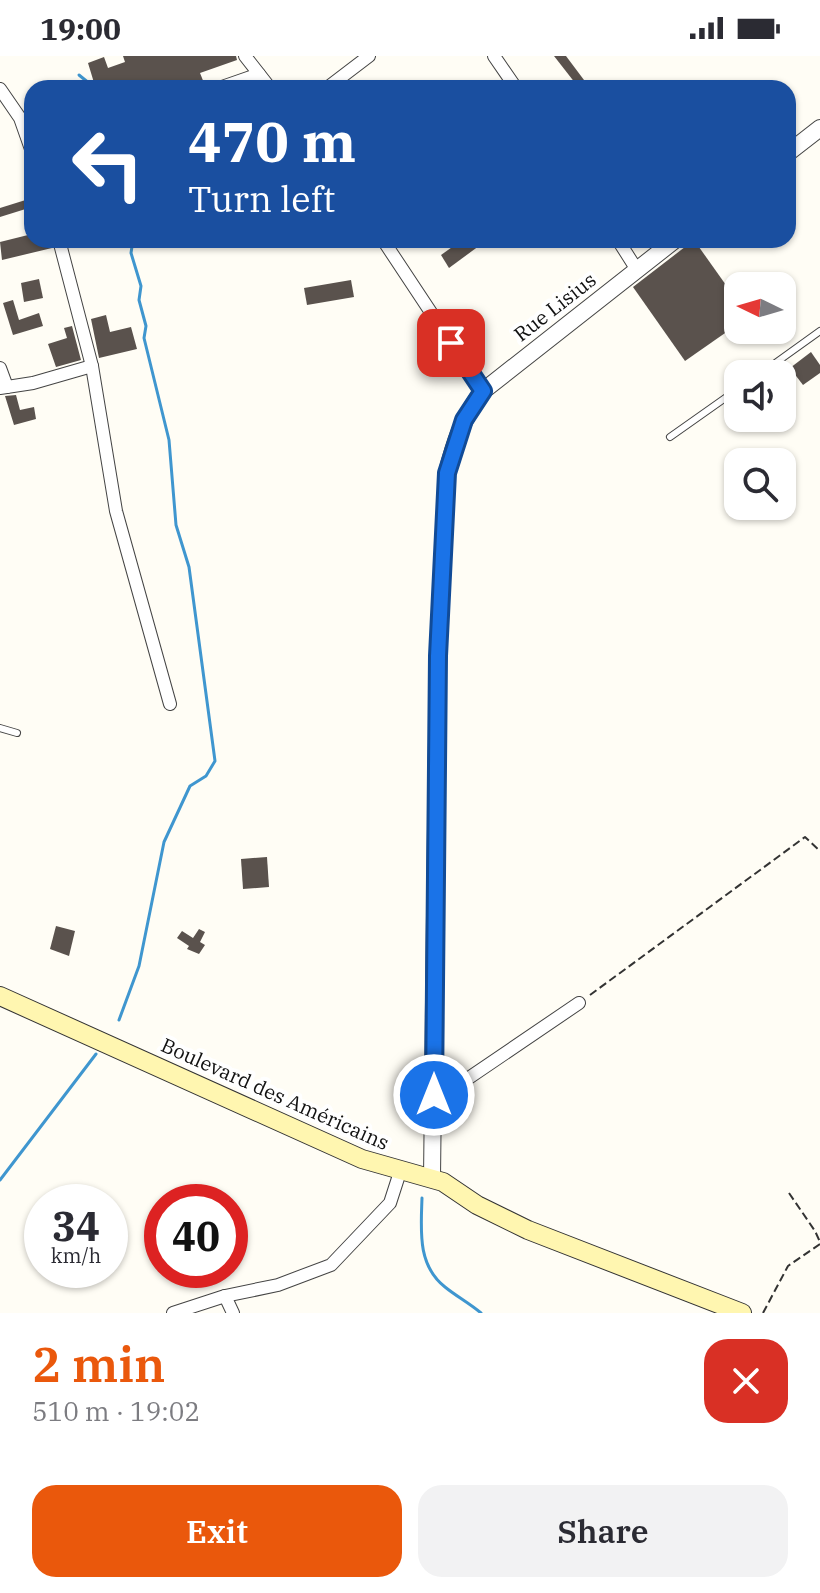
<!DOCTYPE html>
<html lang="en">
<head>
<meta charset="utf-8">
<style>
	:root { --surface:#fff; --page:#f2f2f3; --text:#2b2b33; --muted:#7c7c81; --accent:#ea580c }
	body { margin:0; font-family:"IBM Plex Serif",serif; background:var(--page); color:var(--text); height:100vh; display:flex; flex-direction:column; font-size:30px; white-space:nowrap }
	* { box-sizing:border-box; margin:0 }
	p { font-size:26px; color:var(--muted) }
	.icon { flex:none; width:44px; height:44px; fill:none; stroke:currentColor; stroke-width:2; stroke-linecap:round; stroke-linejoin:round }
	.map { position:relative; height:1257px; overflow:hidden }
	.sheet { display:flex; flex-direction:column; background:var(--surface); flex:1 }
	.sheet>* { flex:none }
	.banner { position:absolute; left:24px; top:24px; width:772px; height:168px; border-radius:24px; box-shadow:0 2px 6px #0004; background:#1a4fa0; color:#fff; overflow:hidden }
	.needle { width:52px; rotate:275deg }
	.buttons { position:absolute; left:724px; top:216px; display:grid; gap:16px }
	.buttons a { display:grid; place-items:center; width:72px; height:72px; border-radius:16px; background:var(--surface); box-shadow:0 2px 6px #0004; font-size:40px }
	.speed { position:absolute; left:24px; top:1128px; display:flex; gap:16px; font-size:40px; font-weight:700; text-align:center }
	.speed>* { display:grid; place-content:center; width:104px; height:104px; border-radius:50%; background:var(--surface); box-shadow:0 2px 6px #0004; line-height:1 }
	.speed small { font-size:20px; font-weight:400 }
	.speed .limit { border:12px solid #d22; background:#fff; color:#111 }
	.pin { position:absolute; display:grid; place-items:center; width:68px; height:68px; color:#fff; margin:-34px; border-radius:16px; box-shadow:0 4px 12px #0006 }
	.me { position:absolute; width:88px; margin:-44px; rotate:0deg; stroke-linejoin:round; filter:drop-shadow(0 0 6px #0008) }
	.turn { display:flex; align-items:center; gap:28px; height:168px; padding:0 32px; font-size:36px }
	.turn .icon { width:104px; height:104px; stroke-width:2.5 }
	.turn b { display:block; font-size:56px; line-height:68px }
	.round { display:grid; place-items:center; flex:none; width:84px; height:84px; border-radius:24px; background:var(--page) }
	.headline { display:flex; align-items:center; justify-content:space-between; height:136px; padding:0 32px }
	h1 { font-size:48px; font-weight:600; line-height:60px; color:var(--accent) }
	.primary-button { display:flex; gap:16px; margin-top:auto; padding:16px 32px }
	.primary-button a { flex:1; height:92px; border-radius:24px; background:var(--accent); color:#fff; font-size:32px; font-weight:600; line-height:92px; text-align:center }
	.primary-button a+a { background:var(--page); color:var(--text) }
	.status { display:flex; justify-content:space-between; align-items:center; height:56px; padding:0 40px; background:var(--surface); direction:ltr }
	.status svg { height:22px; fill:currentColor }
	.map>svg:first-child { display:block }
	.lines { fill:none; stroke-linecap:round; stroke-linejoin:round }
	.stream { stroke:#3f96cf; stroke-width:3 }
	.building { fill:#5a524d }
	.service-casing { stroke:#444; stroke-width:8 }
	.minor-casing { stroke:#444; stroke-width:14 }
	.tertiary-casing { stroke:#444; stroke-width:18 }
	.secondary-casing { stroke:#333; stroke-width:20 }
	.path { stroke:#333; stroke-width:2; stroke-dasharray:8 4; stroke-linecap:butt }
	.service { stroke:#fff; stroke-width:6 }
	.minor { stroke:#fff; stroke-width:12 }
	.tertiary { stroke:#fff; stroke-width:16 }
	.secondary { stroke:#fff6b0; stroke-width:18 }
	.route-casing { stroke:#114b97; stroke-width:20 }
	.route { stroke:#1a73e8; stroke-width:14 }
	.labels { text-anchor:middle; stroke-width:8; stroke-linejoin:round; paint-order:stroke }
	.street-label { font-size:20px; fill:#111; stroke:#fff }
</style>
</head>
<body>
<div class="status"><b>19:00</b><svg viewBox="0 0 49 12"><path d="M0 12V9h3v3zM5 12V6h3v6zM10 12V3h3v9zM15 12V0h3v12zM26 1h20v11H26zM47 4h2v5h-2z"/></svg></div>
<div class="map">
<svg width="820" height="1257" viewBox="0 0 820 1257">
	<rect width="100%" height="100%" fill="#fffdf5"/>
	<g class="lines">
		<!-- stream -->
		<g class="stream">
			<polyline points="79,19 95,32"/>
			<polyline points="119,964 139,910 164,786 190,730 206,720 215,705 189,511 176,469 169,384 144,282 146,270 139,244 141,230 131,197 133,184"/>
			<polyline points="0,1124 96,998"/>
			<path d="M422,1142C421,1174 417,1209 445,1231C456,1240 469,1247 481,1257"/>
		</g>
	</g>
	<!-- building -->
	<g class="building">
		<polygon points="123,0 236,0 237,4 200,17 206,32 95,30 88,7 104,1 108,12 125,6"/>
		<polygon points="554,0 566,0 590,32 579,32"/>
		<polygon points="32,142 32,151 0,161 0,152"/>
		<polygon points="32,178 32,184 50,184 52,192 2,204 0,186"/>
		<polygon points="462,184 487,184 449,212 441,199"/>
		<polygon points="694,184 738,246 738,268 685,305 633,231"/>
		<polygon points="39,223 43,242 24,246 21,227"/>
		<polygon points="351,224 354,241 307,249 304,232"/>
		<polygon points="13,244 19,264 39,257 43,270 13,279 3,247"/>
		<polygon points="106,259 110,276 131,271 137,293 99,302 91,263"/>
		<polygon points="72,270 81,304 56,311 48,288 67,282 64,272"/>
		<polygon points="811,296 820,309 820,317 803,329 790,312"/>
		<polygon points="16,339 20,354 34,351 36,363 14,369 5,340"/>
		<polygon points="267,801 269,831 243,833 241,803"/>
		<polygon points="56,870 75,875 69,900 50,893"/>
		<polygon points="199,873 205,876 200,886 205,889 199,898 187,893 189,890 177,882 182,875 193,882"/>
	</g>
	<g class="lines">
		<!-- service casing -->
		<g class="service-casing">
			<g id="service">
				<polyline points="760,318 820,275"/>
				<polyline points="670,381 738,333"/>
				<polyline points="0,672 17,677"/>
			</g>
		</g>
		<!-- minor casing -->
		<g class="minor-casing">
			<g id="minor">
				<polyline points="245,0 270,32"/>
				<polyline points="494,0 516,32"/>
				<polyline points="219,32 259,18"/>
				<polyline points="327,32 369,0"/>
				<polyline points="0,33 20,62 32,96"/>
				<polyline points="59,184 92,310 116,455 170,648"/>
				<polyline points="383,184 483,335"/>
				<polyline points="618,184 637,214"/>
				<polyline points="0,312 7,331"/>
				<polyline points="0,332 33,327 92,310"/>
				<polyline points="434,1039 451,1034 579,947"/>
				<polyline points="225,1240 233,1257"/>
				<polyline points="173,1257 225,1240 278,1229 331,1209 390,1147 400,1116"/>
			</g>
		</g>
		<!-- tertiary casing -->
		<g class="tertiary-casing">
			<g id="tertiary">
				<polyline points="788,97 820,72"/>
				<path d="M432,1122L438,600L447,417C454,387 463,361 483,335L675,184"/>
			</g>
		</g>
		<!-- secondary casing -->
		<g class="secondary-casing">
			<polyline id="secondary" points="0,940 362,1103 443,1126 477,1149 528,1174 742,1257"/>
		</g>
		<!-- path -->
		<g class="path">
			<polyline points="590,939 805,781 820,795"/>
			<polyline points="789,1137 815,1175 820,1186"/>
			<polyline points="763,1257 788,1210 820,1188"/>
		</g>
		<!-- service -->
		<use href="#service" class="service"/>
		<!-- minor -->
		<use href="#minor" class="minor"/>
		<!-- tertiary -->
		<use href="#tertiary" class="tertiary"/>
		<!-- secondary -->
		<use href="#secondary" class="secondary"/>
	</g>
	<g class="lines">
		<!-- route casing -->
		<g class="route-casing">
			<polyline id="route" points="434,1039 438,600 447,417 464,364 483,335 451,287"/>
		</g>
		<!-- route -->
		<use href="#route" class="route"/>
	</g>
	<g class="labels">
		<!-- street labels -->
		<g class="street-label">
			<text transform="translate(555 251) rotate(-38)" y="7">Rue Lisius</text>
			<text transform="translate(275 1038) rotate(24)" y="7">Boulevard des Américains</text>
		</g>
	</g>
</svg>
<div class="buttons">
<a><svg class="needle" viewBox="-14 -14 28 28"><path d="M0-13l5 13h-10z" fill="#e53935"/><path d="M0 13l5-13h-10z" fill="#7c7c81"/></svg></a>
<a><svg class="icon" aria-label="sound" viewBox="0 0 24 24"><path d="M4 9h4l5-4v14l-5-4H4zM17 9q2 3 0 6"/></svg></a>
<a><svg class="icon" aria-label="search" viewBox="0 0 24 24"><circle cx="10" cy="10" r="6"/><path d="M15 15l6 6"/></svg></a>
</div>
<div class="speed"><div>34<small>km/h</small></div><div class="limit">40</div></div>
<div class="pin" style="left:451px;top:287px;background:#d93025"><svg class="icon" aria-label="arrive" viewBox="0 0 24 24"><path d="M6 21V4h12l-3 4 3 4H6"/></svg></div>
<svg class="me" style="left:434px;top:1039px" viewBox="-20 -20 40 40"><circle r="17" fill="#1a73e8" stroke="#fff" stroke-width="3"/><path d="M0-11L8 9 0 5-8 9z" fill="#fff"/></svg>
<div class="banner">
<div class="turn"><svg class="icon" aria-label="left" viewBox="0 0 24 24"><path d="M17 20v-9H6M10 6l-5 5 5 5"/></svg><div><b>470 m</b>Turn left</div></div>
</div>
</div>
<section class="sheet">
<div class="headline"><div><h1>2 min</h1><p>510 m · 19:02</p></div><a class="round" style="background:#d93025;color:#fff"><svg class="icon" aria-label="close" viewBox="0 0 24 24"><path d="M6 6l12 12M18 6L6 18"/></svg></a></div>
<div class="primary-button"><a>Exit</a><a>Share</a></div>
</section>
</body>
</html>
